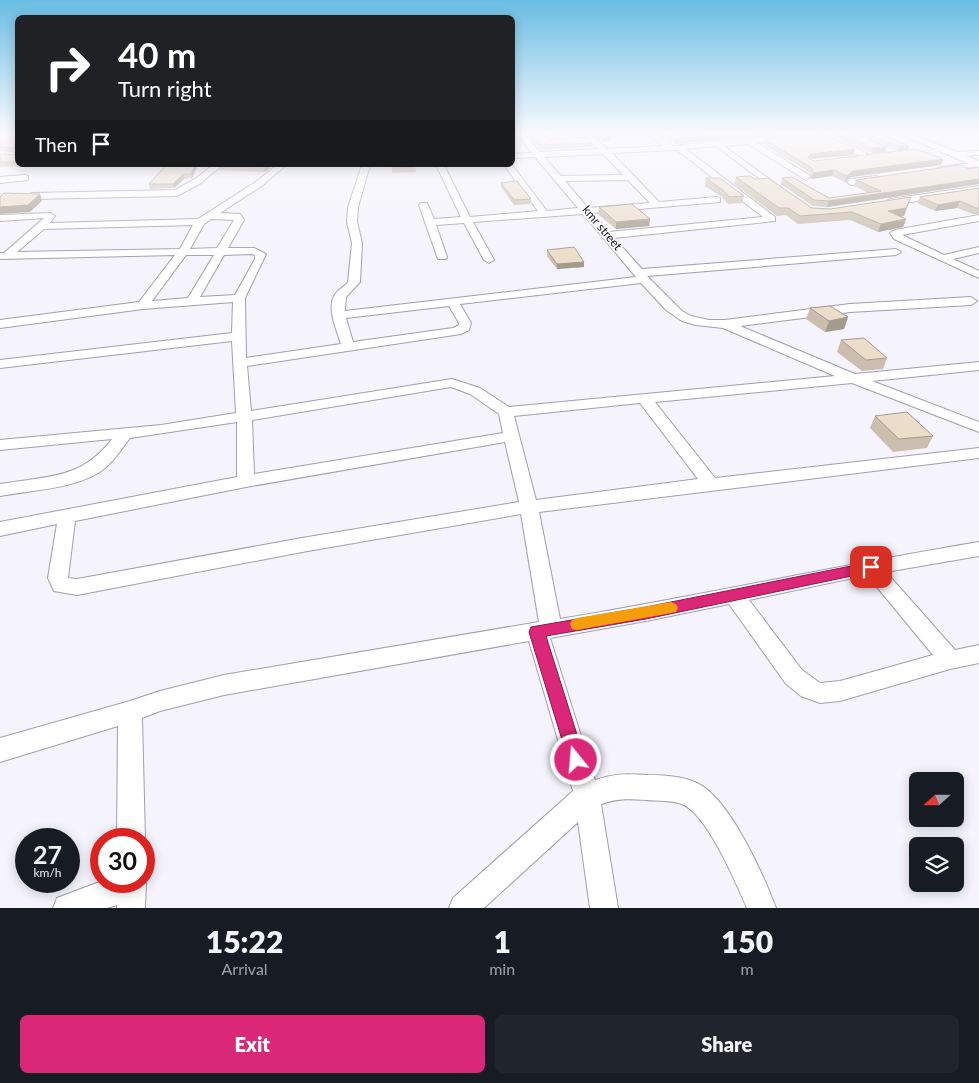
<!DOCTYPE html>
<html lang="en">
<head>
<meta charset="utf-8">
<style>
	:root { --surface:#171b24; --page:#20242c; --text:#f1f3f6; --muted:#9ea1a6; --accent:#db2777 }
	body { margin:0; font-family:Lato,sans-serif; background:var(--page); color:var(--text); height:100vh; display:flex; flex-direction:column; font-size:19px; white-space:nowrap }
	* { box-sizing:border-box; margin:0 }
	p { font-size:16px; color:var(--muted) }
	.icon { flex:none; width:28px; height:28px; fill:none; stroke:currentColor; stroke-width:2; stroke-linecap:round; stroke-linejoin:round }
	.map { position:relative; height:908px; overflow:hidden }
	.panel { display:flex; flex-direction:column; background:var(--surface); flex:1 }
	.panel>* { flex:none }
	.guide { position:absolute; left:15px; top:15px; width:500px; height:152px; border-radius:8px; box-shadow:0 2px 12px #0003; background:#202124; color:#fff; overflow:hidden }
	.needle { width:32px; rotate:249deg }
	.fabs { position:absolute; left:909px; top:772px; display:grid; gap:10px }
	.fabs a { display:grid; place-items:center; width:55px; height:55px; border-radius:8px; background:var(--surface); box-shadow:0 2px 12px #0003; font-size:25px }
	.speed { position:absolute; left:15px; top:828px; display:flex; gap:10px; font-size:25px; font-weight:700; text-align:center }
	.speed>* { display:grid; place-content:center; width:65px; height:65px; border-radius:50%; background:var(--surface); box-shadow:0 2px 12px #0003; line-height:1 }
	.speed small { font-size:12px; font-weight:400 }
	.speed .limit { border:8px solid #d22; background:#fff; color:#111 }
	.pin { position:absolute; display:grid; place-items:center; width:42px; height:42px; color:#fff; margin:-21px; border-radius:10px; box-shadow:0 2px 8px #0006 }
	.me { position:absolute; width:55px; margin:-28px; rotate:343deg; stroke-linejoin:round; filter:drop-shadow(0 0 4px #0008) }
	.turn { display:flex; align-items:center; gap:18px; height:105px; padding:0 20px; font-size:22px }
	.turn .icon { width:65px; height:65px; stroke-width:2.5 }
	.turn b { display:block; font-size:35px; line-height:42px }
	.then { display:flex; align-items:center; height:48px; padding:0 20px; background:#0003; gap:10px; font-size:19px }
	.eta { display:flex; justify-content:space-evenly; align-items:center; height:85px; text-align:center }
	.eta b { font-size:30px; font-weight:800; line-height:35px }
	.cta { display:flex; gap:10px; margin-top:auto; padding:10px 20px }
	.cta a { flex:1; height:58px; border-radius:8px; background:var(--accent); color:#fff; font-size:20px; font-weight:800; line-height:58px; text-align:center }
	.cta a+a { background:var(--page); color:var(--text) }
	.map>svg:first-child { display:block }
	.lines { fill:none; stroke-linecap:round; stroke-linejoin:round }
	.service-casing { stroke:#a29db2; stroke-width:1 }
	.minor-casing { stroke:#a29db2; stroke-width:2 }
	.tertiary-casing { stroke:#a29db2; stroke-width:2 }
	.service { fill:#fff; fill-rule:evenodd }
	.minor { fill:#fff; fill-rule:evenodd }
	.tertiary { fill:#fff; fill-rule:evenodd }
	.wall { fill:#cbbeae }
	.shaded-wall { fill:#a59b8d }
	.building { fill:#ecddca; stroke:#a59b8d }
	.route { fill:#db2777; stroke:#8e194d }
	.slow { fill:#f59e0b }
	.labels { text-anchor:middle; stroke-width:4; stroke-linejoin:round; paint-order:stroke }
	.far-street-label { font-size:12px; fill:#131118; stroke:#fff }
</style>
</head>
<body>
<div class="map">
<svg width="979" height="908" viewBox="0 0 979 908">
	<rect width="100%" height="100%" fill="#f5f3fc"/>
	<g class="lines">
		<!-- service casing -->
		<g class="service-casing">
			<g id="service">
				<polygon points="876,144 878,144 903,154 900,155 876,146"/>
				<polygon points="942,149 943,151 915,154 913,153"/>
			</g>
		</g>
		<!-- minor casing -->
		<g class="minor-casing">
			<g id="minor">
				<path d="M516,133H523L540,152L598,149L581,133H589L607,149L663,146L646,133H655L673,146L747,138L846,133L757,143L809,175L810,177L806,180L748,144L724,146L783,189V193L780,194L716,146L686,149L775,217V221L614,238L642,269L896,249L901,252L896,255L647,276L682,311L691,316L709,320H725L850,304L971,297L977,301L971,305L850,312L740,326L855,374L979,362V370L872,381L979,422V432L852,383L655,402L715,478L979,448V458L539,512L560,619C700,596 839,565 979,542V556L886,572L955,650L979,645V663L950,669L840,701L820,703L801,696L786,684L729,604L646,621L550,638L595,780C617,773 625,774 648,775C663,775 683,776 697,783C730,799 763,874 776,908H747C736,883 709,818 684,805C674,800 657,801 646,800C629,799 618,798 601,804L618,908H590L578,822L484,908H449L453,898L573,791L529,641L224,695L160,711L142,718L145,839L144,841V839H117L118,726L0,762V738L130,701L160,691L224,675L539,622L521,514L302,552L77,595L54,591L48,578L57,524L0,536V522L237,477V422L130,438C122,448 115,460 105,468C80,489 31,490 0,496V484C46,476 81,480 112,439L0,450V440L161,425L236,413L232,341L0,368V360L232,333L233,302L143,309L0,328V320L139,302L175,255L0,259V253H4L44,218L0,221V215L50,213L55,216L50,223L198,219L257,181L277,165H286L263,185L220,213L240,214L244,220L228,248H254L266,254L245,298L246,358L341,344C337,331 327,309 334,296C337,290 344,287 348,282L352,243L347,222L348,207L362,165H370L358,207L357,222L362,243L360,282L346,297L345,311L636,277L583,214L473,222L494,260L489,263L484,260L464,223L436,225L447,257L446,259H438L419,205L421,203H427L434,219L461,217L436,165H444L470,217L538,211L504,165H512L547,211L578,208L535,157L512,158V154L532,153ZM677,150L763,217L609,232L592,213L720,202V198L717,197L659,202L612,153ZM603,154L623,175L561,176L544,157ZM628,180L650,203L588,208L565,181ZM211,219L234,220L217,248L190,249L204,224ZM193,225L180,249L17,252L44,229ZM252,254L255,255V259L235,295L200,297L224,255ZM186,255H214L188,298L152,301ZM641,283L666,310L682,321L696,325L723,328L835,376L509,407L480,388L452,379L251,411L247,366L461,334L469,330L471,323L460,304ZM449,306L459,323V325L453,328L353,342L346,318ZM451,387L470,394L499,414L503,433L254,474L252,420ZM640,403L698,479L536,500L514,416ZM505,442L519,502L302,538L77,579L68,578L75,521L246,487ZM867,575L933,655L840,681L820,683L802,670L749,600Z"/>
				<polygon points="832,138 838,138 873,157 869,159 849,162 849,158 861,156 832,142"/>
				<polygon points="979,151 979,155 953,156 949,154 953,152"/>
				<polygon points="978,162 978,166 940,171 936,169 940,167"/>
				<polygon points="213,165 222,165 201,183 177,196 32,199 27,196 32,193 175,190 195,179"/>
				<polygon points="25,175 28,176 28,180 0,183 0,177"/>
				<polygon points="876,176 880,179 879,181 851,185 847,182 851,179"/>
				<polygon points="979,186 979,192 890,205 885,202 890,199"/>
				<polygon points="979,215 979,221 902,235 944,255 979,247 979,253 953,259 979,271 979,278 894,239 890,233 895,230"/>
				<polygon points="144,875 146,881 145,908 117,908 117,905 107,908 53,908 57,898 102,881 144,881"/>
			</g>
		</g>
		<!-- tertiary casing -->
		<g class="tertiary-casing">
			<polygon id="tertiary" points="897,133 910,133 979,161 979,168"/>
		</g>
		<!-- service -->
		<use href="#service" class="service"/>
		<!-- minor -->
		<use href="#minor" class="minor"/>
		<!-- tertiary -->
		<use href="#tertiary" class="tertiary"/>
	</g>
	<!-- wall -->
	<g class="wall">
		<polygon points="0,133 18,133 18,153 0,151"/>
		<polygon points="526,133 580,133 580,134 549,136 547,138 549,139 592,143 592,147 541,150"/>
		<polygon points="592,133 625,133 608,135 610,141 602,142"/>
		<polygon points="659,133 799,133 747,136 675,144"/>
		<polygon points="839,133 877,133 909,146 908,150 943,159 941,165 851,177 845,182 832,176 811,179 810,173 763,144 764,139 855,149 853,155 810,159 814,161 898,151 869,140 886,147 885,152 872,153 838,137"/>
		<polygon points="0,154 16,155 18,154 18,165 42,165 40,166 0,167"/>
		<polygon points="198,165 192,178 184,179 174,188 150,189 149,184"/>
		<polygon points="217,165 274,165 265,172 219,170"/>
		<polygon points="392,165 415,165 416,172 392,173"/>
		<polygon points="979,167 979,184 827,207 813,206 781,184 782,178 829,198 869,193 854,186 856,180"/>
		<polygon points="736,177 755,179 812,208 830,209 911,197 904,216 900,216 906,219 903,227 878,232 850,220 798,224 786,215 777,216 734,184"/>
		<polygon points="706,178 744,196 742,203 728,204 722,197 705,186"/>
		<polygon points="501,183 531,199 530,204 514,205 501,187"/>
		<polygon points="979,188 979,214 973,214 957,208 935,211 917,203 920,197"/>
		<polygon points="599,207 650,219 649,226 616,229 598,214"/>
		<polygon points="547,250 584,267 557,269 547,256"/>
		<polygon points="810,308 848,317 844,329 825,332 806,319"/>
		<polygon points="841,340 887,358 883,369 862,371 837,352"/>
		<polygon points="875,416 933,436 927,448 893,452 870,428"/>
	</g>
	<!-- shaded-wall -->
	<g class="shaded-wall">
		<polygon points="547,133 549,133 549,136 543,141 543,136"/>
		<polygon points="602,133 625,133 602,135"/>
		<polygon points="731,133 747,133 747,136 675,144 675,139"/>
		<polygon points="611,136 610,141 602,142 602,137"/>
		<polygon points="900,146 909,146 908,150 898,151"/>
		<polygon points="886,147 885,152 872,153 873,148"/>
		<polygon points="855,149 853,155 809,159 808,158 810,154"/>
		<polygon points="943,159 941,165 851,177 845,182 847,176 853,171"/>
		<polygon points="195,165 198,165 192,178 191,174"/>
		<polygon points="267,165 274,165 265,172 264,167"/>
		<polygon points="447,165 464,165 447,166"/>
		<polygon points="834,170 832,176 811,179 813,173"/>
		<polygon points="183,174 184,179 174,188 173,184"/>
		<polygon points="979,179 979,184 827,207 829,201"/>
		<polygon points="40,194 42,201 30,212 0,214 0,207"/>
		<polygon points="911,197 904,216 886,218 888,211"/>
		<polygon points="960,201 957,208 935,211 938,205"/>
		<polygon points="650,219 649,226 616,229 616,222"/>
		<polygon points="906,219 903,227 878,232 881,224"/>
		<polygon points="584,262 584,267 557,269 557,264"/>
		<polygon points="848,317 844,329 825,332 829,321"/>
	</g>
	<!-- building -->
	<g class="building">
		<polygon points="0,133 18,133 18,148 0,147"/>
		<polygon points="530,133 547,133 543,136 549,139 588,137 592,143 541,145"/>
		<polygon points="598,133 607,133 611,136 602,137"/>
		<polygon points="666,133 731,133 675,139"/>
		<polygon points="842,133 877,133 909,146 900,146 868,135 869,140 886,147 873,148"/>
		<polygon points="824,134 855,149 810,154 808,158 814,161 916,149 943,159 853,171 847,176 834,170 813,173 812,168 764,139"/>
		<polygon points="0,154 16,155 18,154 18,162 0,162"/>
		<polygon points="166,165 195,165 191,174 183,174 173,184 149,184"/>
		<polygon points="217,165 267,165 264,167"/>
		<polygon points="392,165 415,165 415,167 392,168"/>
		<polygon points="960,165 969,169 979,167 979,179 829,201 814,200 782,178 792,177 829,198 881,191 856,180"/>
		<polygon points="750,176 755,179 768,178 812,208 830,209 911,197 906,208 888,211 906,219 881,224 852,212 800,216 788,208 779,208 736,177"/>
		<polygon points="706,178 720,178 744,196 729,197 723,190"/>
		<polygon points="517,181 531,199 514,200 501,183"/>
		<polygon points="979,188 979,208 976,208 960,201 938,205 920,197"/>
		<polygon points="4,193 40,194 28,205 0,207 0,197"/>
		<polygon points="632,204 650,219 616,222 599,207"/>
		<polygon points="574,247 584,262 557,264 547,250"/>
		<polygon points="830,306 848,317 829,321 810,308"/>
		<polygon points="864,338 887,358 866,360 841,340"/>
		<polygon points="907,412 933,436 899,439 875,416"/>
	</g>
	<!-- sky -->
	<linearGradient id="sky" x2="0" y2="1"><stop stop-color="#69bde4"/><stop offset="0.51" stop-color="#fafafe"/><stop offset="1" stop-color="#fafafe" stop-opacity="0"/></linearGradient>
	<rect width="979" height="261" fill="url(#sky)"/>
	<!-- route -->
	<polygon class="route" points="871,562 876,563 878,567 876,571 871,572 646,619 546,636 585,760 582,766 576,768 570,766 529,632 531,627 646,607"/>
	<!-- slow -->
	<polygon class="slow" points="671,602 676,604 678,608 676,612 671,613 577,630 572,629 570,624 572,620 577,618"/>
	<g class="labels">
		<!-- far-street labels -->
		<g class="far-street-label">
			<text transform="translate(602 228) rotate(50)" y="4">kmr street</text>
		</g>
	</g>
</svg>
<div class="fabs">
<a><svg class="needle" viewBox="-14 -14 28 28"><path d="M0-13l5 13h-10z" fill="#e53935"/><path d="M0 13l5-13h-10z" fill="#9ea1a6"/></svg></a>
<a><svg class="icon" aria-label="layers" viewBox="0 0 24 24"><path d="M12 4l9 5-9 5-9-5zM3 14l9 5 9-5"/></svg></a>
</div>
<div class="speed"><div>27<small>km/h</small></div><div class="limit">30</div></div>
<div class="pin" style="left:871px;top:567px;background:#d93025"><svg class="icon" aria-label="arrive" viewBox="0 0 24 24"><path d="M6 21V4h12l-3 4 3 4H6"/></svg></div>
<svg class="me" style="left:576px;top:760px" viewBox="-20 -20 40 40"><circle r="17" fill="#db2777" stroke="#fff" stroke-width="3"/><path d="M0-11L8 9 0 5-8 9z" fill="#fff"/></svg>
<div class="guide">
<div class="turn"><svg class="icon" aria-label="right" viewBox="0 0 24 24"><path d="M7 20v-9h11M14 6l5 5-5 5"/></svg><div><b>40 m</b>Turn right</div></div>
<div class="then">Then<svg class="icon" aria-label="arrive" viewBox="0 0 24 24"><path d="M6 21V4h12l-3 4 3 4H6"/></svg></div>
</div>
</div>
<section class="panel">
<div class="eta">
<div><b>15:22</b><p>Arrival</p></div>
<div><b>1</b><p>min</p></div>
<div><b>150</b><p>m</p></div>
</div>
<div class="cta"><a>Exit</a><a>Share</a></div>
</section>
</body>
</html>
